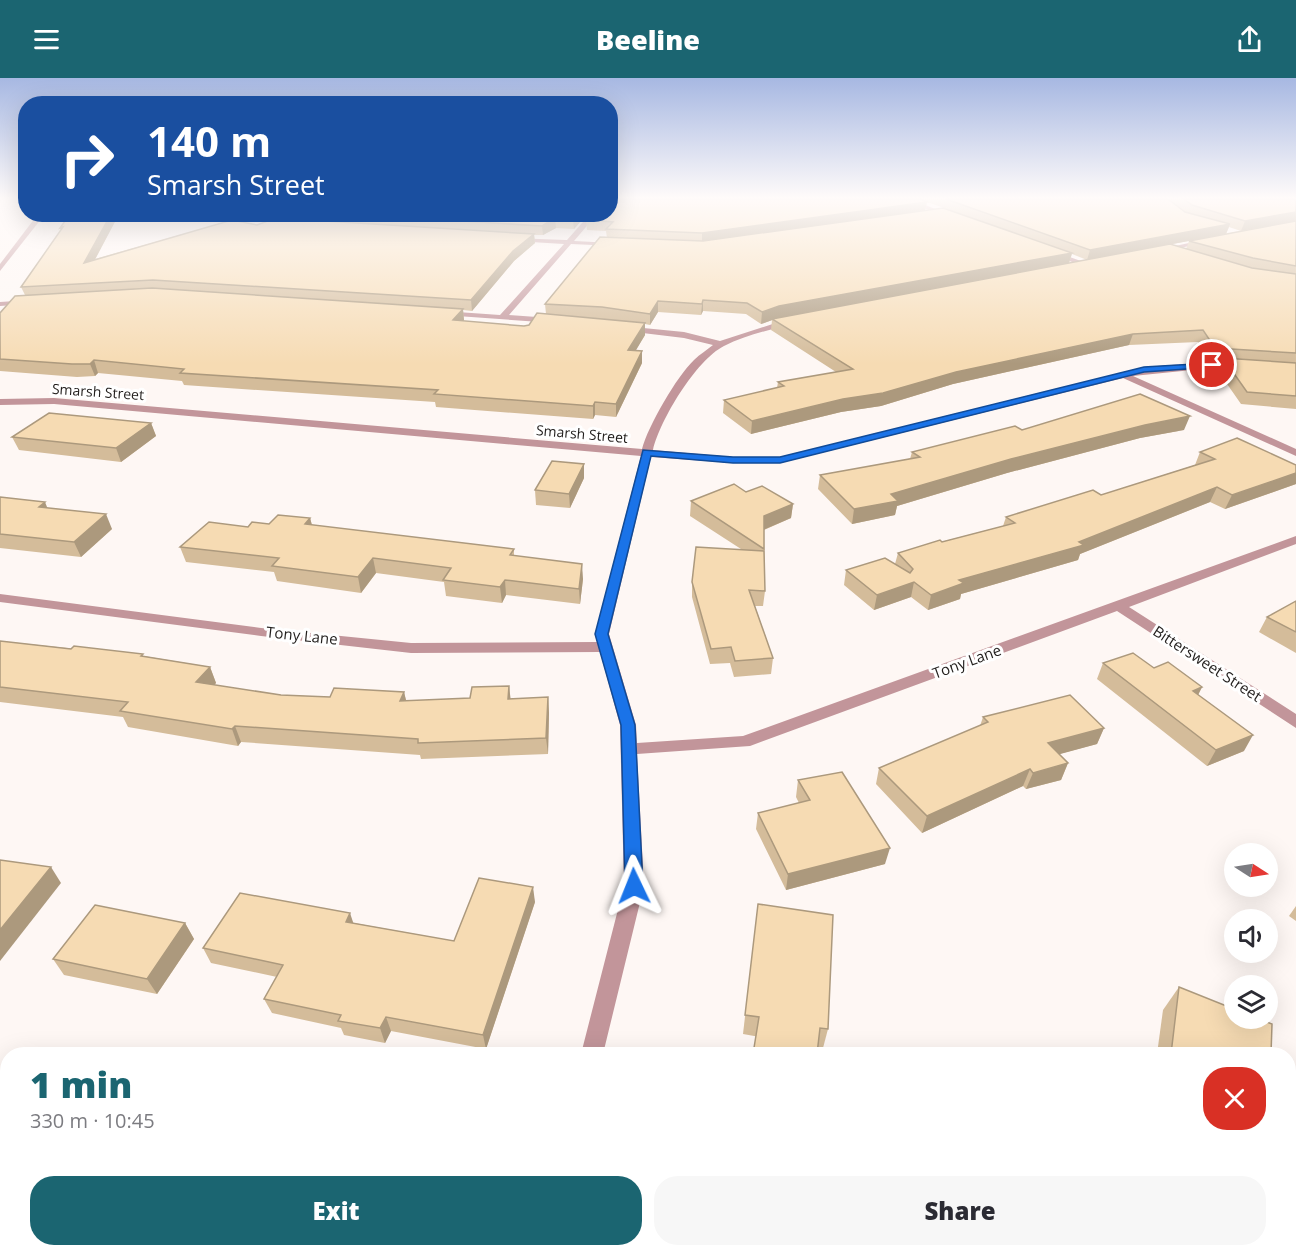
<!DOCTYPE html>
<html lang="en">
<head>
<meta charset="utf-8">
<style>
	:root { --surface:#fff; --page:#f7f7f7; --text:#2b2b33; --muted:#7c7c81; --accent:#1b6571 }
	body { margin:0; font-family:"Open Sans",sans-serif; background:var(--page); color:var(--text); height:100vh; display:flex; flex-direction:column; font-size:22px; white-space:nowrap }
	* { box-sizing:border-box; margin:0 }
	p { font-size:20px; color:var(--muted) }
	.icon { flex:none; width:33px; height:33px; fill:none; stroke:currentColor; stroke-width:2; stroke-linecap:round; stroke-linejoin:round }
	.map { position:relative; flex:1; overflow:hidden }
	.side { position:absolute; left:0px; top:969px; width:1296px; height:210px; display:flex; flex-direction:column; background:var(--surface); border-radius:24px 24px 0 0; box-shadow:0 6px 24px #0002 }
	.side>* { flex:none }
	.guide { position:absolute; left:18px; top:18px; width:600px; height:126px; border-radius:24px; box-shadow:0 6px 24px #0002; background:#1a4fa0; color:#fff; overflow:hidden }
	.needle { width:39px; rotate:102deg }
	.tools { position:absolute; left:1224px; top:765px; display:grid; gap:12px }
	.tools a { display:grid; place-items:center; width:54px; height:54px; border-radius:50%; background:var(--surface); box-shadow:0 6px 24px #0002; font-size:30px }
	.pin { position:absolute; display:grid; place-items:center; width:51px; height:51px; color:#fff; margin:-26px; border:3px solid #fff; border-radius:50%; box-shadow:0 2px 6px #0007 }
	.me { position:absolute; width:66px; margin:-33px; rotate:358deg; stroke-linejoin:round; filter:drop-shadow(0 0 4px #0008) }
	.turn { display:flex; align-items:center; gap:21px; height:126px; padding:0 30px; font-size:27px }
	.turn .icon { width:78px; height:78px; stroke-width:2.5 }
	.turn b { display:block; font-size:42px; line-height:51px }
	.round { display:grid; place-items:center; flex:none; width:63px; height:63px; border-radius:24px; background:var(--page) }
	.head { display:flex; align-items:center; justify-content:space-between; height:102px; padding:0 30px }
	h1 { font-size:36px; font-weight:800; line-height:45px; color:var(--accent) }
	.action { display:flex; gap:12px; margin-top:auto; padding:12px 30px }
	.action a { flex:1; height:69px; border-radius:24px; background:var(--accent); color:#fff; font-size:24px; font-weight:800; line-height:69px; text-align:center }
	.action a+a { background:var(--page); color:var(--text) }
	header { display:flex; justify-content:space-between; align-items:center; height:78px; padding:0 30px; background:var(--accent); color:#fff; font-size:27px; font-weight:800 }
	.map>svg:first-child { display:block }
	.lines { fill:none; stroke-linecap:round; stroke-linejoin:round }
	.minor { fill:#c2959a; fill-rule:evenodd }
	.wall { fill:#d4bc9a; fill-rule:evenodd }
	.shaded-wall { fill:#ac997d }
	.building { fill:#f6dbb3; stroke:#ac997d; stroke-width:1.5 }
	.route { fill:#1a73e8; stroke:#114b97; stroke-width:1.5 }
	.labels { text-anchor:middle; stroke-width:6; stroke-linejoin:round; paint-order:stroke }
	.far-street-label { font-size:14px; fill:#211e1c; stroke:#fff }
	.street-label { font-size:15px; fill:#211e1c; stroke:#fff }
</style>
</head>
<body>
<header><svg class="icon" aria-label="menu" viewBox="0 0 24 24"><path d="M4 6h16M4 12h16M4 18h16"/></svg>Beeline<svg class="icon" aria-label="share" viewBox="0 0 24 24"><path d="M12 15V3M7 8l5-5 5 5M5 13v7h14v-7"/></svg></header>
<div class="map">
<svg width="1296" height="1179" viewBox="0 0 1296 1179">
	<rect width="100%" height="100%" fill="#fef7f4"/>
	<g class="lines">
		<!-- minor -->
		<g class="minor">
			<polygon points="901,121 911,121 952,138 947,139"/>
			<polygon points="38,136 45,136 0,193 0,186"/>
			<polygon points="251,136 259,136 289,146 286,148 258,141"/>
			<polygon points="590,136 597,136 574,163 613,165 615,168 571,166 509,237 551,240 554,241 554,245 443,237 439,235 443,233 500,237 564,166 514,163 512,160 567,162"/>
			<polygon points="1207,161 1209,164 1160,174 1157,172"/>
			<polygon points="1049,173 1053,173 1092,187 1085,189 1049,175"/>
			<polygon points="30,222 31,224 27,226 0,228 0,224"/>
			<path d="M791,240L795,243L794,245C771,252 745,257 724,268C696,282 660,342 653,372L733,379H780L1144,289L1212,284L1239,286L1244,289L1239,292L1212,290L1133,298L1296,371V378L1123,300L780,385H733L651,379L609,556L636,647L637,665L743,658L1296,458V466L1129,529L1296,636V650L1117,533L750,668L637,676L644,808L603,976H581L624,808L620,647L600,574L411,575L261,558L0,524V516L261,550L411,565L597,564L595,556L641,378L54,326L0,327V321L54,320L642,371C648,348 677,298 694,282C700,276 707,272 713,267L684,260L626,253L623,252V248L684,254L720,263Z"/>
			<polygon points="0,1011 8,1012 8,1036 0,1035"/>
			<polygon points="531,1172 557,1172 555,1179 529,1179"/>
		</g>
	</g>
	<!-- wall -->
	<g class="wall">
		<path d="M610,121H1296V331L1241,326L1218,293L1222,283L1210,282L1198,264L1129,267L953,306L881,328L841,334L751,356L723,335L724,322L777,310L778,304L836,294L771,252L772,242L761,246L746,236L703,233L701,237L658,234L650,247L645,246V257L635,273H642V285L616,339L595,337L593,341L436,329L435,324L184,307L182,303L98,295L95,298L77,299L0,293V235L15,218L25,217L21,209L61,152L60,150L70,136H119L95,181L232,142L257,147L276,140H286V136H587L574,151L556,150L543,157H534L535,165L514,183L472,233L463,232L464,243L524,248L529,247L537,235L546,236L545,226L600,159L607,160L606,153L587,152L586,142L591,136H610ZM927,124L953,133L943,130L925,132ZM1266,148L1189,163L1186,171L1170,166L1069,185L1072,176L1087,182L1226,156L1229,149L1241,153ZM981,202L776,240H778ZM578,239L602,241L618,243Z"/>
		<polygon points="151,345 156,358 121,384 19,372 12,359"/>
		<polygon points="1184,352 1140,360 1007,395 897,428 895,437 852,446 818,411 820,397 910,381 912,374"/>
		<polygon points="1200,374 1296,387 1296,406 1225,431 1210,424 1080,476 1078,482 961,516 960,521 928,532 911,519 874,532 844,507 846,492 895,486 898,475 1003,448 1006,439 1101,417 1195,387"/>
		<polygon points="584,386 584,400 570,430 536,427 535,412"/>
		<polygon points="746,414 793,426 791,440 764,452 765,513 763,528 755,528 773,580 771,596 734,599 730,585 710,586 692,519 692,504 741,471 690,438 691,423"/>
		<polygon points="0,419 47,430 112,451 81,479 0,470"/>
		<polygon points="310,440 312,447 514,471 514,478 583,501 580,526 506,517 502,525 446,518 444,504 376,495 361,515 277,503 274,494 186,484 180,469 248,449"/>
		<polygon points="1296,523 1296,575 1259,554 1267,539"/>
		<polygon points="0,563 144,578 210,589 216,605 214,607 281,617 330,619 404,614 406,623 470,620 509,608 510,621 548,619 549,635 548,676 421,681 420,677 241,664 238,668 128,649 123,639 0,624"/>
		<polygon points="1103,585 1154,590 1202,609 1198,617 1244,673 1207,688 1097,601"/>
		<polygon points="983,639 1104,650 1097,666 1059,676 1068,685 1061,702 1026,711 1023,708 922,755 876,706 879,690 980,648"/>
		<polygon points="798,702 885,786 786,812 756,751 758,735 799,725 796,719"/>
		<polygon points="535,824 486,971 391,953 385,965 344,957 341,950 272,935 264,921 277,899 211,885 203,870 354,845 454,863"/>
		<polygon points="758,826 828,951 823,970 743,956"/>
		<polygon points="1296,828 1296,843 1289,838"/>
		<polygon points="185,845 194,861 157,916 64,897 53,881"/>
		<polygon points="1179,909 1271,976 1157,976 1163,932"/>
		<polygon points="1288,1046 1296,1050 1296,1149 1288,1146"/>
	</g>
	<!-- shaded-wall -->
	<g class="shaded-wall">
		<polygon points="927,124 925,133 702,165 702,155"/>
		<polygon points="1296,134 1296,143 1241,153 1245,143"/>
		<polygon points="111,136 119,136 88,195 84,185"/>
		<polygon points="578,136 587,136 574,151 573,141"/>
		<polygon points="555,140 556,150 543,157 542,148"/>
		<polygon points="1230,146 1226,156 1087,182 1090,172"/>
		<polygon points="534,156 535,165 514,183 472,233 471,222 513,173"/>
		<polygon points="1072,175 1069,185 778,240 761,246 762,234 779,228"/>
		<polygon points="703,222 703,233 701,237 702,226"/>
		<polygon points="658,223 658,234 650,247 650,236"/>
		<polygon points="463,231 464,242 455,253 453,242"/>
		<polygon points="645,245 645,257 629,284 628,272"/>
		<polygon points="1133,256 1129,267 953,306 881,328 841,334 751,356 752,343 956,294"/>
		<polygon points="642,273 642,285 616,339 616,326"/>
		<polygon points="94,282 98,295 95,298 90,286"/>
		<polygon points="595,324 595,337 593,341 593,328"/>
		<polygon points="1190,338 1184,352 1140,360 1007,395 897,428 895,437 852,446 854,431 891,416 1011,381 1145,347"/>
		<polygon points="151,345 156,358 121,384 116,370"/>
		<polygon points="584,386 584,400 570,430 569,416"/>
		<polygon points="1296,395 1296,406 1225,431 1232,417"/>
		<polygon points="1217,409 1210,424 1080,476 1078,482 961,516 960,521 928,532 931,517 959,502 1079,464"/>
		<polygon points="45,424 51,439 39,429"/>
		<polygon points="793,426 791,440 763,452 764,438"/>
		<polygon points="106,436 112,451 81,479 74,464"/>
		<polygon points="310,440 314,455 305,446"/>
		<polygon points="373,480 376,495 361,515 358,499"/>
		<polygon points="582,486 583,501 580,526 579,511"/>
		<polygon points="505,502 506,517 502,525 500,509"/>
		<polygon points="914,504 911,519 874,532 877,517"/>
		<polygon points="210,589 216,605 202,620 196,604"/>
		<polygon points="509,608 511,624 508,621"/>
		<polygon points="1202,609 1194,625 1193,613"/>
		<polygon points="404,614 408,630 400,623"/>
		<polygon points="548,619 549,635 548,676 546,660"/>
		<polygon points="235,648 241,664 238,668 232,651"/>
		<polygon points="1104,650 1097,666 1042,681 1048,665"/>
		<polygon points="1253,657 1244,673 1207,688 1216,672"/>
		<polygon points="1068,685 1061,702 1026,711 1033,695"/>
		<polygon points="1030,691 1023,708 922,755 927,738"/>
		<polygon points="890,770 885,786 786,812 788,796"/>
		<polygon points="51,789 61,805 0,883 0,852"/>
		<polygon points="533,809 535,824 486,971 483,957"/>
		<polygon points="350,835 355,850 346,844"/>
		<polygon points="185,845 194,861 157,916 147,901"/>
		<polygon points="386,939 391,953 385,965 380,950"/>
	</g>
	<!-- building -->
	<g class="building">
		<polygon points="610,121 920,121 927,124 702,155 606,151 613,144 586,142 591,136 610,136"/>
		<polygon points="946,121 1168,121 1185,134 1230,146 1090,172"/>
		<polygon points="1184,121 1296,121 1296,134 1245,143 1192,127"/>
		<polygon points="943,130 1072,175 779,228 762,234 747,225 703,222 702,226 658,223 650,236 602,229 545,226 600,159 703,163"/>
		<polygon points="70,136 111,136 84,185 232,142 257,147 276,140 534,156 513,173 471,222 153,202 21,209 63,149 60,150"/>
		<polygon points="350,136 578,136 573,141 555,140 542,148"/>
		<polygon points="1296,143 1296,188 1253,180 1189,163"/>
		<polygon points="1170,166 1252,190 1296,196 1296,275 1215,270 1203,252 1133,256 956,294 883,315 843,321 752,343 724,322 784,308 778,304 853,291 772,241"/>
		<polygon points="152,210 463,231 453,242 524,248 529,247 537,235 645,245 628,272 642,273 616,326 595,324 593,328 434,316 438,312 180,295 184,291 94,282 90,286 72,286 0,281 0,235 15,218"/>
		<polygon points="1223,280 1296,285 1296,318 1247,314"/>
		<polygon points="1140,316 1190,338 1145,347 1011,381 891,416 898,423 854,431 820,397 920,379 912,374 1015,348 1022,352"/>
		<polygon points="49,335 151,345 116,370 12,359"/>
		<polygon points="1237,360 1296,387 1296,395 1232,417 1217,409 1079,464 1084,467 959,502 964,505 931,517 914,504 877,517 846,492 885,480 910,495 913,491 898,475 940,462 942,464 1015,445 1006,439 1093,412 1101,417 1215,381 1200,374"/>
		<polygon points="552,383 584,386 569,416 535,412"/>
		<polygon points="734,406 746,414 762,408 793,426 764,438 764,471 691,423"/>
		<polygon points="0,419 45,424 39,429 106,436 74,464 0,456"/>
		<polygon points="278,437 310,440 305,446 514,471 510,477 582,486 579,511 505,502 500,509 443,502 451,490 373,480 358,499 272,488 279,480 180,469 209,444 248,449 252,444 269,446"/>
		<polygon points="696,469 764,473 765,513 749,512 773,580 735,583 731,569 711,571 692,504"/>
		<polygon points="1296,523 1296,554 1267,539"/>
		<polygon points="0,563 71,571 74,568 143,576 141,578 210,589 196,604 281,617 330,619 334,610 404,614 400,623 470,620 472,609 509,608 508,621 548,619 546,660 418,665 418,661 235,648 232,651 120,633 128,624 0,609"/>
		<polygon points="1133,575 1154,590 1168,584 1202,609 1193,613 1253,657 1216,672 1103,585"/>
		<polygon points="1070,617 1104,650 1048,665 1068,685 1033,695 1030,691 927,738 879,690 988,644 983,639"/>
		<polygon points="842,694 890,770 788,796 758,735 810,722 798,702"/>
		<polygon points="0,782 51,789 0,852"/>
		<polygon points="479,800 533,809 483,957 386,939 380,950 338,943 341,937 264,921 283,887 203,870 240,815 350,835 346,844 454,863"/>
		<polygon points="758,826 833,837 828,951 820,950 817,976 753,976 759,939 745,937"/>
		<polygon points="95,827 185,845 147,901 53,881"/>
		<polygon points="1179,909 1234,931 1234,940 1257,940 1272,946 1271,976 1171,976"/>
		<polygon points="1288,1046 1296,1050 1296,1119 1288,1115"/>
		<polygon points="752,1172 833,1172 833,1179 751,1179"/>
	</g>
	<!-- sky -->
	<linearGradient id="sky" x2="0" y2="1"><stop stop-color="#a7b8e2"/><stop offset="0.42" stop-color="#fffbfa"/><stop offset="1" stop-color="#fffbfa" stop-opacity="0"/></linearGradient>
	<rect width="1296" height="286" fill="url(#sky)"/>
	<!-- route -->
	<polygon class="route" points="1212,285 1216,287 1215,289 1144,294 780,385 733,385 651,378 608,556 635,647 643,808 640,813 634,815 628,813 625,808 621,647 595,556 643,372 733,379 780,379 1144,289"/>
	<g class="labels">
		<!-- far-street labels -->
		<g class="far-street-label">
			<text transform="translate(98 314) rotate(4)" y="5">Smarsh Street</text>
			<text transform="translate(582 356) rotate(5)" y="5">Smarsh Street</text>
		</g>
		<!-- street labels -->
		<g class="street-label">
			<text transform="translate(302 558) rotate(6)" y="5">Tony Lane</text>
			<text transform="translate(967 584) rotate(-20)" y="5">Tony Lane</text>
			<text transform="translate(1207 586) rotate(33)" y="5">Bittersweet Street</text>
		</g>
	</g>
</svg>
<div class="tools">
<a><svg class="needle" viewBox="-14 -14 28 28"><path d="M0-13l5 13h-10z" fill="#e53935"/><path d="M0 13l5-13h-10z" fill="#7c7c81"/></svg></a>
<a><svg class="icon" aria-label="sound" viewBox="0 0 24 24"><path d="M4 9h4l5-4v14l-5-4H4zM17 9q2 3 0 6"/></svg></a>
<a><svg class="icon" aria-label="layers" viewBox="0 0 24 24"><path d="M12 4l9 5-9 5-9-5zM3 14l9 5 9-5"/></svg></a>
</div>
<div class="pin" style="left:1212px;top:287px;background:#d93025"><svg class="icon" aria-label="arrive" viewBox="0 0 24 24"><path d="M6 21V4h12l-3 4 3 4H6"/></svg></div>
<svg class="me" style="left:634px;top:808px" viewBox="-20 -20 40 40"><path d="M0-17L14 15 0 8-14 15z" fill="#1a73e8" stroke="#fff" stroke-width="4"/></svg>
<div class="guide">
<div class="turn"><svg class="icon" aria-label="right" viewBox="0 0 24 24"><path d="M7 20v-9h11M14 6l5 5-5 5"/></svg><div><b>140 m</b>Smarsh Street</div></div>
</div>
<section class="side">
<div class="head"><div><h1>1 min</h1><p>330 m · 10:45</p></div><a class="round" style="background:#d93025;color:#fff"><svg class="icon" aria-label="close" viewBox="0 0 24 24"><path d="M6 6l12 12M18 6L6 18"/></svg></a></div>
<div class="action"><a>Exit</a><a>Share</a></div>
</section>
</div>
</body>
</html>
